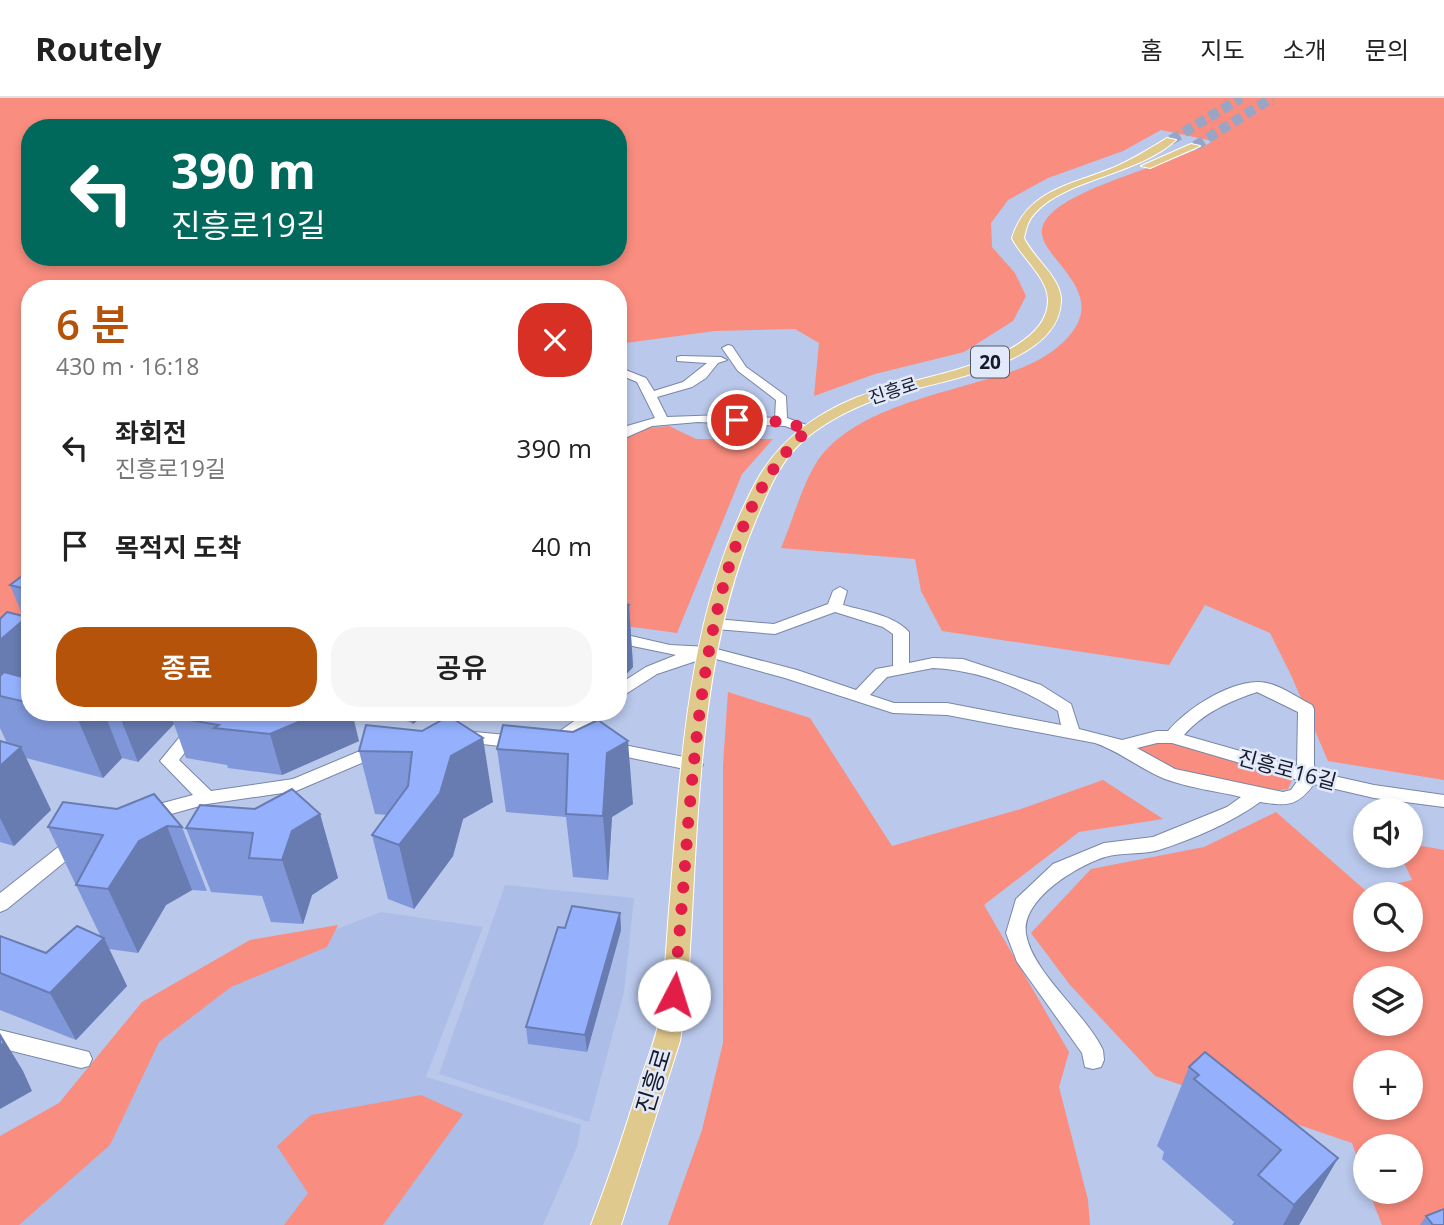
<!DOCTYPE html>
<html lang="ko">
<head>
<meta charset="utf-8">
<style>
	:root { --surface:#fff; --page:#f6f6f6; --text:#222; --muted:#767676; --line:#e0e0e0; --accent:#b45309 }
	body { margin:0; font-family:"Open Sans","Noto Sans KR",sans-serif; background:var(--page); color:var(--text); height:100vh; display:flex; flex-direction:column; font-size:26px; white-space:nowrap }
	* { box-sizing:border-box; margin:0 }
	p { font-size:23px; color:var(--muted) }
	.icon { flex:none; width:38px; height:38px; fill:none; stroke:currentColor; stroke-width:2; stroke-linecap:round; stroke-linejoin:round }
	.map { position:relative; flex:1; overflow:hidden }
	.sheet { position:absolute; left:21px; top:182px; width:606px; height:441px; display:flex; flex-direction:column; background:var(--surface); border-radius:28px; box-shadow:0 4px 10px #0003 }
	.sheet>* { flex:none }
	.top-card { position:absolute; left:21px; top:21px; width:606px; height:147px; border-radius:28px; box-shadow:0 4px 10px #0003; background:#00695c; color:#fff; overflow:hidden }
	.tools { position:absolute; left:1353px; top:700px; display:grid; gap:14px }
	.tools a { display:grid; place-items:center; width:70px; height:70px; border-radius:50%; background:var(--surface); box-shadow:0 4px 10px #0003; font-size:35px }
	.pin { position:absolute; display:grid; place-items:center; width:60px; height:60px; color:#fff; margin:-30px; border:4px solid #fff; border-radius:50%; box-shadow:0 2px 7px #0007 }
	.me { position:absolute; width:77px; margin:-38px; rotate:5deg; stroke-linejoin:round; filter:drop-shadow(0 0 5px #0008) }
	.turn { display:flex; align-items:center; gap:24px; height:147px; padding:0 35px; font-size:32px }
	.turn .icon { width:91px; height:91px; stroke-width:2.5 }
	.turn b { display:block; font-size:49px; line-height:60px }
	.round { display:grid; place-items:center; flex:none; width:74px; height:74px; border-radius:28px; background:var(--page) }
	.headline { display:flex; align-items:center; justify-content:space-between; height:119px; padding:0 35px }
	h1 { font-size:42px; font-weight:600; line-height:52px; color:var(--accent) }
	.button { display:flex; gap:14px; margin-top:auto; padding:14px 35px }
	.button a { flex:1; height:80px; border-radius:28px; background:var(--accent); color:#fff; font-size:28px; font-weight:600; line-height:80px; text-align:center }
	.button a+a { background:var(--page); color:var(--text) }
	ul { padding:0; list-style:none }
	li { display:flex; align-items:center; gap:21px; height:98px; padding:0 35px }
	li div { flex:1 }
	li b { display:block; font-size:26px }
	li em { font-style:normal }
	header { display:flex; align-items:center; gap:42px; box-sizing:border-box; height:98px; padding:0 35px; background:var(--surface); border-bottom:2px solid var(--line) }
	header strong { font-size:33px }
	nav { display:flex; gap:38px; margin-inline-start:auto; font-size:24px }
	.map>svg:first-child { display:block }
	.built { fill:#acbde7 }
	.green { fill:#f98d7f; fill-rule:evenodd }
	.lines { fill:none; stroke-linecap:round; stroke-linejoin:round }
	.major-tunnel { stroke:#98a5c4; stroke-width:10; stroke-dasharray:10 5; stroke-linecap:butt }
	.minor-casing { stroke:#7986a7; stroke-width:2 }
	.major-casing { stroke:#fff; stroke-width:2 }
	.minor { fill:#fff; fill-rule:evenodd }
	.major { fill:#e0c98d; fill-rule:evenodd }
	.wall { fill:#8098da }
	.shaded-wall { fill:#687cb2 }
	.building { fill:#95b1fe; stroke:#687cb2; stroke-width:2 }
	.route { stroke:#e11d48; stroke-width:12; stroke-dasharray:0 21.6 }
	.labels { text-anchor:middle; stroke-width:5; stroke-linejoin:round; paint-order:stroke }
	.far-street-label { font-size:18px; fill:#151a26; stroke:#e1e9fb }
	.shield { fill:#e1e9fb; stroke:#525866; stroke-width:2 }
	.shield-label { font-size:19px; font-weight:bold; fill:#151a26 }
	.street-label { font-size:21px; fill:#151a26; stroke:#e1e9fb }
	.near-street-label { font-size:24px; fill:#151a26; stroke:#e1e9fb }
</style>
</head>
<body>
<header>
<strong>Routely</strong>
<nav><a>홈</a><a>지도</a><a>소개</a><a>문의</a></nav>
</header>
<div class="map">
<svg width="1444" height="1127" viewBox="0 0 1444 1127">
	<rect width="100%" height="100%" fill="#b9c8eb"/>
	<!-- built -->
	<g class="built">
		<polygon points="505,787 634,800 624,894 589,1024 439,976"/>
		<polygon points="381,814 483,829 426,979 581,1027 577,1049 543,1127 4,1127 143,943 247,866"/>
	</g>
	<!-- green -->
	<g class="green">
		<path d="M0,0H1444V682L1328,663L1291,577L1270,535L1205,507L1169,567L942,533L921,493L915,461L781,450C792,425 801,390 815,367C846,316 925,300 977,284C1004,277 1037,267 1059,248C1124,193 1026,157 1044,125C1063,89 1177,66 1213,43L1161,32L1123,53L1048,80L1008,102L991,125L992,149L1015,175L1026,198L1013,223L964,254L875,276L814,298L819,245L795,231L715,233L618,246V191H30V517L0,524ZM30,30H618V159H30Z"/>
		<polygon points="669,328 696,341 773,341 742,376 677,535 618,527 618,347 634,331"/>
		<polygon points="728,594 810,620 892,748 1021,711 1103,682 1163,721 1079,734 984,807 1069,954 1059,989 1088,1102 1090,1127 668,1127 702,1032 723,945 723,667"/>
		<polygon points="1173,643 1294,678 1288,691 1271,693 1162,670 1133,652 1145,644"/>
		<path d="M1276,714L1366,793L1412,782L1401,758H1410L1411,746L1444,752V1127H1382L1369,1094H1410V1048H1365V1082L1352,1045L1155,978L1070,887L1031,835L1091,771L1204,749ZM1365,796H1410V842H1365ZM1365,880H1410V926H1365ZM1365,964H1410V1010H1365Z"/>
		<polygon points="338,827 327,849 231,889 159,944 110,1047 19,1127 0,1127 0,1038 59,1005 142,904 250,842"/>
		<polygon points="421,997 463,1016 383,1127 284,1127 308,1095 277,1048 311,1017"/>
	</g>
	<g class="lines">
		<!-- major-tunnel -->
		<g class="major-tunnel">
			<polyline points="1171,42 1241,0"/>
			<polyline points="1195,48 1272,0"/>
		</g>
		<!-- minor casing -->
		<g class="minor-casing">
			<g id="minor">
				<polygon points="728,247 732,248 746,269 786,298 787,320 812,329 812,335 804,335 785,328 698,324 652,328 618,343 618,334 627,328 655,320 637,284 618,276 618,269 646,280 654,293 683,284 707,265 677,263 677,259 681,258 721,259 727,262 718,265 706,280 692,289 657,299 667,319 723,317 775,320 776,302 738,273 722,250"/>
				<path d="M840,489L847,493L843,507C864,513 894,517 909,534V565L933,560L963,561L1041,587L1071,606L1079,631L1122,642L1157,633H1168C1187,611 1226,585 1257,584C1275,583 1296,599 1312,607L1314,611V667L1316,674L1374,687L1444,697V709L1374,700L1314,686C1297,709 1287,708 1260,704C1231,725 1193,741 1159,752C1142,757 1122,754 1105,759C1077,768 1021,801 1026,836C1032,874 1086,916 1103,952L1104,962L1101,969L1093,971L1085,969L1082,955L1017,864L1006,835L1016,801L1053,766L1104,745L1153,739L1227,709L1241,699C1216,693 1189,690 1165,681C1140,671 1121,654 1095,645L947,617L893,615L785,580L709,559L697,558L696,563L657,576L618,601V588L621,585L646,569L676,557L618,545V535L670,547L709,549L797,572L856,592L876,571L893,568V536L883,529L835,514L775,536L716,531L708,526L716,521L774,526L828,506L833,493ZM933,570C978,572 1020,589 1058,613L1061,627L947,605H894L870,597L887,579ZM1257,594L1298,614L1297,669L1184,637C1203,615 1230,603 1257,594ZM1157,645H1172L1298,682L1291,692L1283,694L1175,671L1137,650Z"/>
				<polygon points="200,614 217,614 179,662 211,693 293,681 379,645 385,647 388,651 385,655 296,693 207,706 146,723 140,721 137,716 140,711 193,697 160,663"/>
				<polygon points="587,614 607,614 562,648 550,648 548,644 550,640"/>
				<polygon points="463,633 517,638 523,640 525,644 523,648 517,650 457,643 455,639 457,635"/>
				<polygon points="609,644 694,661 700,663 703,667 700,671 694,673 603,654 601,650 603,646"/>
				<polygon points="77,737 83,739 86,744 83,749 7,811 0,814 0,795 71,739"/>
				<polygon points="0,932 81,952 89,954 92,961 89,968 81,970 0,950"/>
			</g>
		</g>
		<!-- major casing -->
		<g class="major-casing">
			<g id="major">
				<path d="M1167,40L1176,42C1138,77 1065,81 1035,115C1028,122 1026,131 1024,140C1033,160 1062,180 1061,203C1059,272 922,284 872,303C844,314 812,331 792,354C776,373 767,396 757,419C694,567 699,738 687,897L680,943L621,1127H591C609,1080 625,1032 640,984C646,963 656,943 659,921C665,885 666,849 669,813C681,670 686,514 756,384C778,344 812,318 855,300C901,280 1048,267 1048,202C1048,180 1021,159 1012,140C1026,93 1070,87 1110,71C1130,63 1149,51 1167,40Z"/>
				<polygon points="1191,46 1200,48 1150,70 1141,68"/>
			</g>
		</g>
		<!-- minor -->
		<use href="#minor" class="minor"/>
		<!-- major -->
		<use href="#major" class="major"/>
	</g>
	<!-- wall -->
	<g class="wall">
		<polygon points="30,472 30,614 171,614 173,618 359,643 282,677 228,670 227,667 186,660 174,626 138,664 122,660 103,680 26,660 51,712 14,748 0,744 0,643 7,645 0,630 0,521 23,518 10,487"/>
		<polygon points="618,503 629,507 633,569 620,583 618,582"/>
		<polygon points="392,614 428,614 413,626"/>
		<polygon points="422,633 493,704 463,721 453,758 414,811 388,801 372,737 387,717 375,716 359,653"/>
		<polygon points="573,634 633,706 612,719 608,782 573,779 566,719 506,714 497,651"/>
		<polygon points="63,704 182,729 207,793 192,792 166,807 138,855 109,851 127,888 76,942 0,912 0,838 46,855 101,839 48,729"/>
		<polygon points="320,716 338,780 312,797 303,826 271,824 262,798 211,794 186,730"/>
		<polygon points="620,815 621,832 587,954 528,946 526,929"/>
		<polygon points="1189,969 1338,1060 1299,1127 1232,1127 1234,1124 1162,1061 1164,1054 1157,1048"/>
		<polygon points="1426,1118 1444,1127 1420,1127"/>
	</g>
	<!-- shaded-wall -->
	<g class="shaded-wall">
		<polygon points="629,507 633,569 620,583 618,556 618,519"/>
		<polygon points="27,519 30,525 30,603 0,598 0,542"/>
		<polygon points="79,614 104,614 122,660 103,680 76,617"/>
		<polygon points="118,614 171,614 173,620 171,619 174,626 138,664"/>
		<polygon points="322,614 352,614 359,643 282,677 270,636"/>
		<polygon points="410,614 428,614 413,626"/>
		<polygon points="483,640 493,704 463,721 453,758 414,811 399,747 451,658"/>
		<polygon points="628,643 633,706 612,719 608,782 603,718 607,655"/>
		<polygon points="21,649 51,712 14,748 0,720 0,668"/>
		<polygon points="320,716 338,780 312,797 303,826 282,762 292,733"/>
		<polygon points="167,728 192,792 166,807 138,855 108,791 139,743"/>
		<polygon points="620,815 621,832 587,954 585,937"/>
		<polygon points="104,840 127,888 76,942 50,895"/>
		<polygon points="0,935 23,973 32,993 0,1011"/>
		<polygon points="1338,1060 1299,1127 1283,1127 1294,1107"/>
	</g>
	<!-- building -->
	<g class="building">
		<polygon points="30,472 30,492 10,487"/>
		<polygon points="618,503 629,507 618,519"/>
		<polygon points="7,514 27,519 0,542 0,521"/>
		<polygon points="4,574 30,581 30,605 0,598 0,578"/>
		<polygon points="65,614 79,614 76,617"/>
		<polygon points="176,614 322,614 270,636 214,630 219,627 171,619"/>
		<polygon points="449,618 483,640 451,658 440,695 399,747 372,737 408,688 412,654 359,653 366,627 422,633"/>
		<polygon points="598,622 628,643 607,655 603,718 566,716 568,656 497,651 503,627 573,634"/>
		<polygon points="0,643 21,649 0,668"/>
		<polygon points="292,691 320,716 292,733 282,762 249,760 253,735 186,730 200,707 255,711"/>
		<polygon points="154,696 182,729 167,728 139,743 108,791 76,787 103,737 48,729 63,704 117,711"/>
		<polygon points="572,808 620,815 585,937 526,929 558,829 565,830"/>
		<polygon points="77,828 104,840 50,895 0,875 0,838 46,855"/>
		<polygon points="0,938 4,945 0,947"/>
		<polygon points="1205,954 1338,1060 1294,1107 1258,1077 1281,1052 1194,981 1199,977 1189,969"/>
		<polygon points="1444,1111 1444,1127 1433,1127 1426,1118"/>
	</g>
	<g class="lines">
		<!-- route -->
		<path class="route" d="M674,897C679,840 684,784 688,727C699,609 713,413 808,332L786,324L737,322"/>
	</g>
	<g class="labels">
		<!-- far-street labels -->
		<g class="far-street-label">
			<text transform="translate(893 293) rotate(-18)" y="6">진흥로</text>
		</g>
		<!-- shield labels -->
		<rect class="shield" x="971" y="248.5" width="38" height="31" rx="5"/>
		<g class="shield-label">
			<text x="990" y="271">20</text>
		</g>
		<!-- street labels -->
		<g class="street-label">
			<text transform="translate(1287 672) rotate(15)" y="7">진흥로16길</text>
		</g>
		<!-- near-street labels -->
		<g class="near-street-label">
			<text transform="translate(654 983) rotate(-73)" y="8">진흥로</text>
		</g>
	</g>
</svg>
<div class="tools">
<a><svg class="icon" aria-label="sound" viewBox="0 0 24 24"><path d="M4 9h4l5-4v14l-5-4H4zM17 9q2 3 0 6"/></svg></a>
<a><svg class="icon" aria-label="search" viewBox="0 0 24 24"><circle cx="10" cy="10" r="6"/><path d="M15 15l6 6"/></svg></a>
<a><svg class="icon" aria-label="layers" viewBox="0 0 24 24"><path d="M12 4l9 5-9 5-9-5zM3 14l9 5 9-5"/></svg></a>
<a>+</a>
<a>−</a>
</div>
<div class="pin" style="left:737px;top:322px;background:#d93025"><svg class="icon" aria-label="arrive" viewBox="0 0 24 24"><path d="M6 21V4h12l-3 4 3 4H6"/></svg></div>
<svg class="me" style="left:674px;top:897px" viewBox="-20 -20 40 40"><circle r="19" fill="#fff"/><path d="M0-13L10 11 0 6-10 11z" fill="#e11d48"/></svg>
<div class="top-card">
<div class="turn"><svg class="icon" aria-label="left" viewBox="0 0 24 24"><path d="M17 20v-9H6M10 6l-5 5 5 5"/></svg><div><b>390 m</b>진흥로19길</div></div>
</div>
<section class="sheet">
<div class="headline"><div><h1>6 분</h1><p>430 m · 16:18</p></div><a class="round" style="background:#d93025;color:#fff"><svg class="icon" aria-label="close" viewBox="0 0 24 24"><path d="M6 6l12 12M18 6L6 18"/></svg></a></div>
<ul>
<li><svg class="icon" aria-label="left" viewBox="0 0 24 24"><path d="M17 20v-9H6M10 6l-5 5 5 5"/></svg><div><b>좌회전</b><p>진흥로19길</p></div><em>390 m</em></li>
<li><svg class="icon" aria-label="arrive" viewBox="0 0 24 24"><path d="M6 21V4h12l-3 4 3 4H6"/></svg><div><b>목적지 도착</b></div><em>40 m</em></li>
</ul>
<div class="button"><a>종료</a><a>공유</a></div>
</section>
</div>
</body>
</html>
